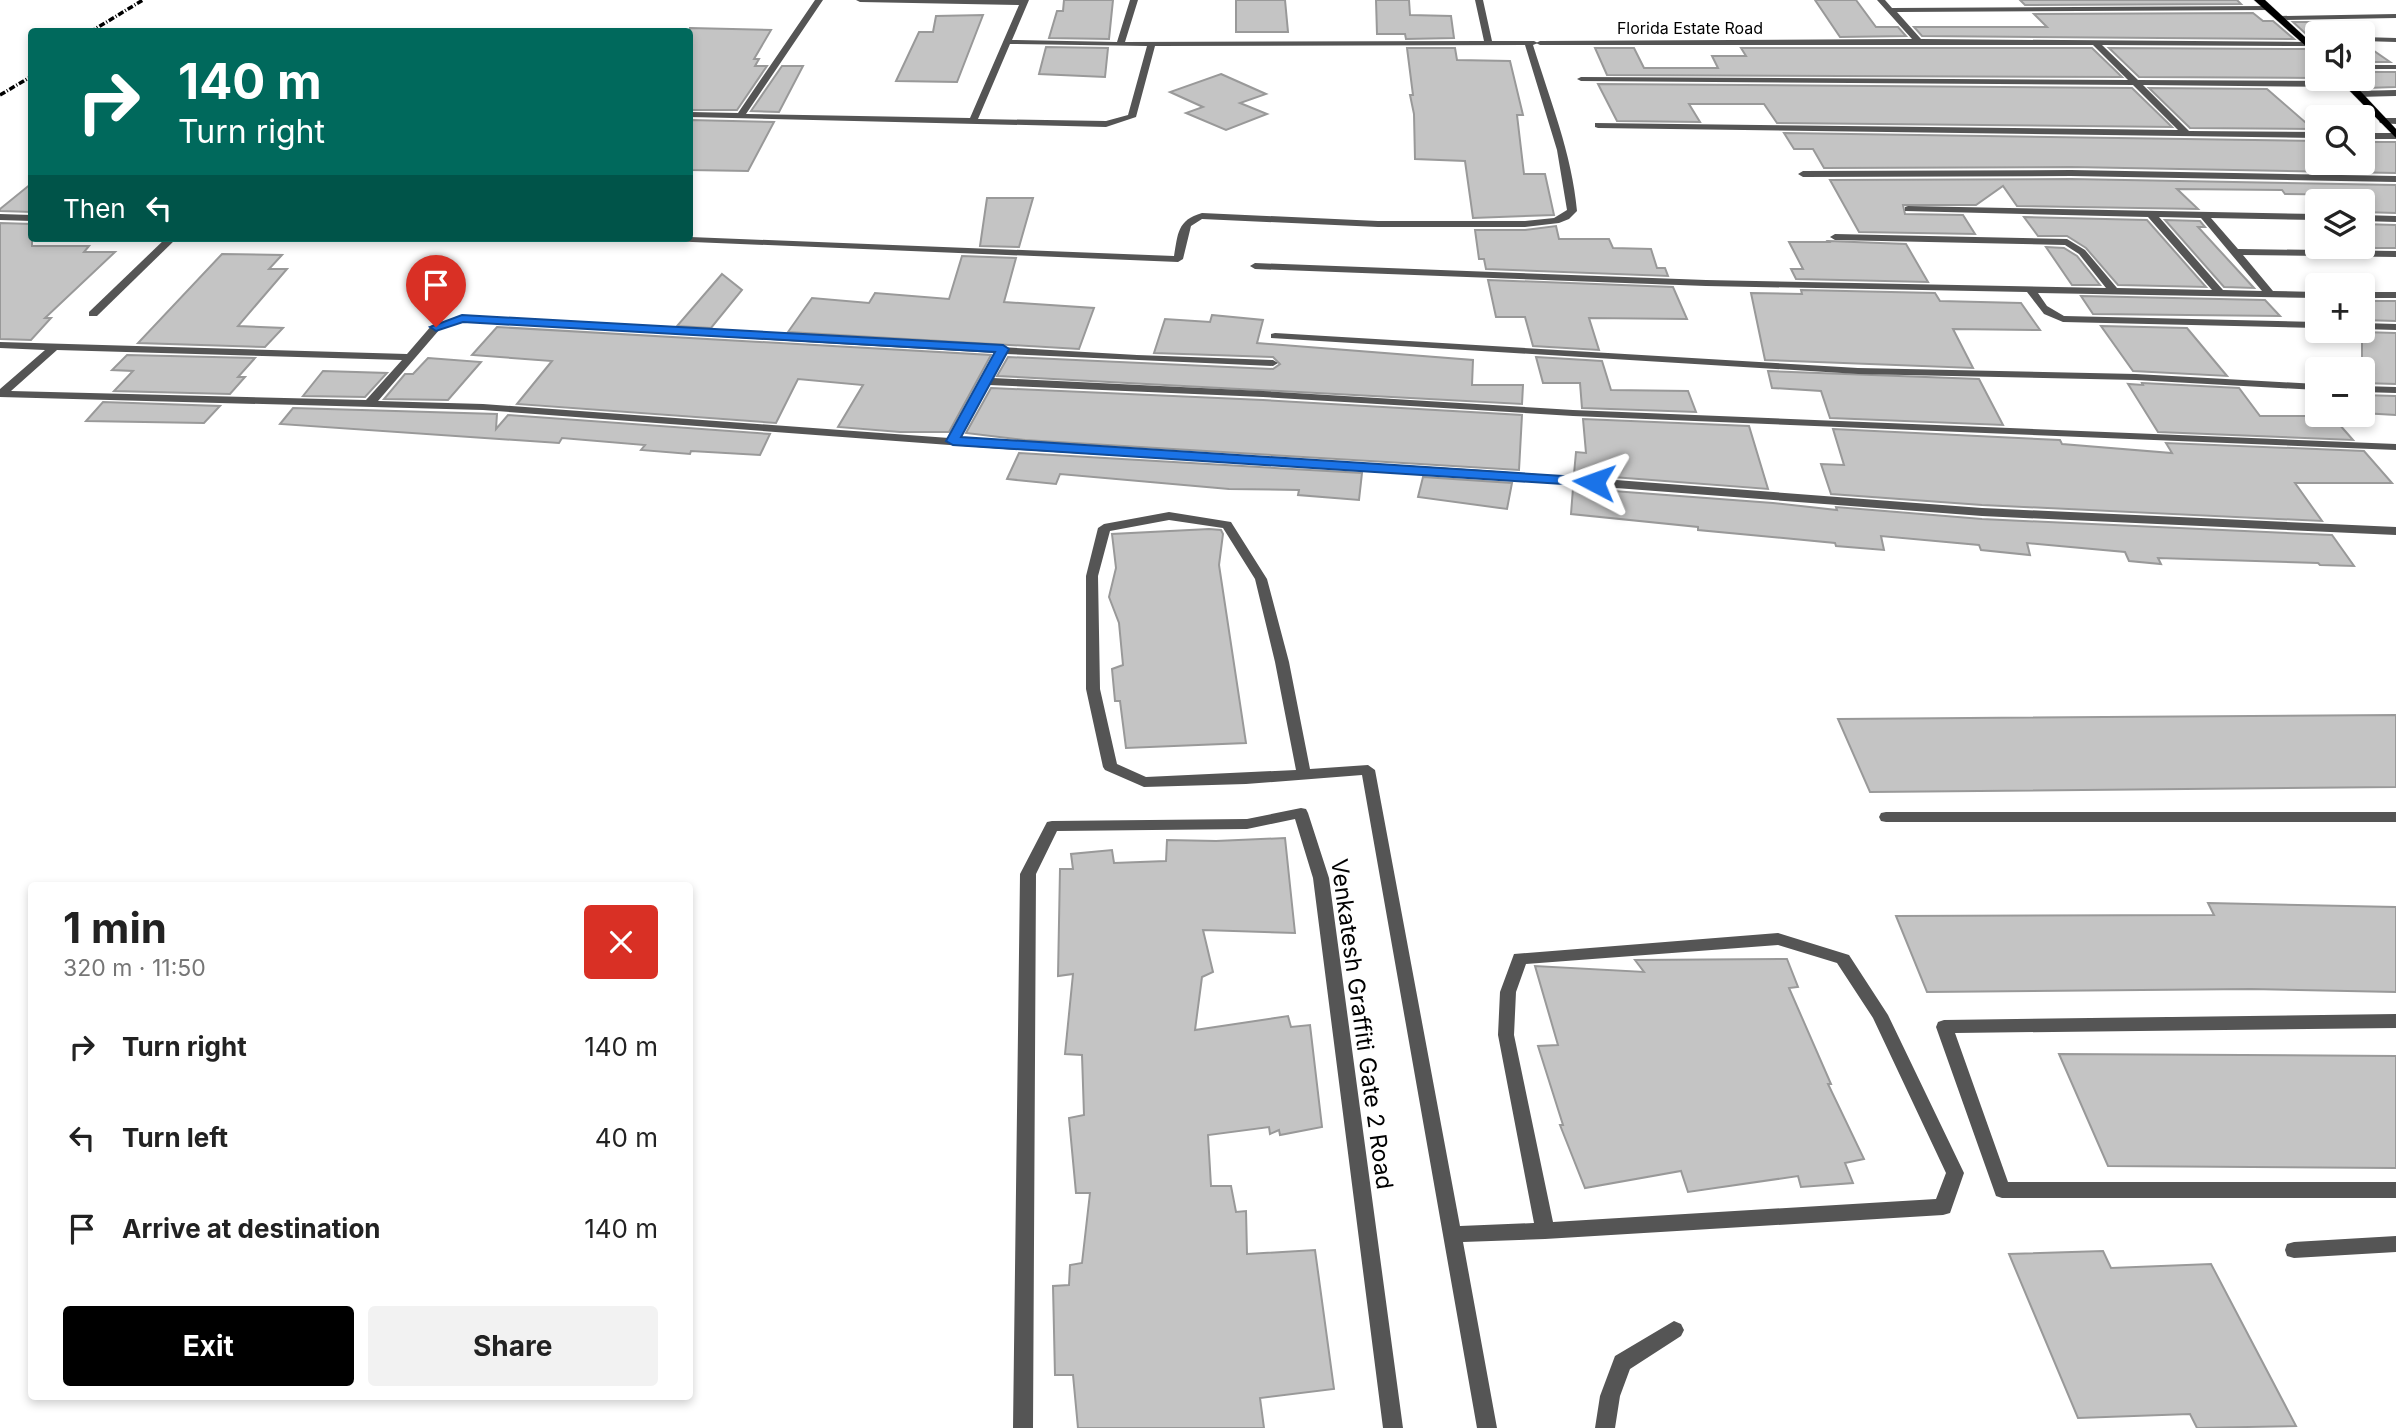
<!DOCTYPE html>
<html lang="en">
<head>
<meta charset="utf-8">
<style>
	:root { --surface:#fff; --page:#f2f2f2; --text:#222; --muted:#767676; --accent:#000 }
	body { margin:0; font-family:Inter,sans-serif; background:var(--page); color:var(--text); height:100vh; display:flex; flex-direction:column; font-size:26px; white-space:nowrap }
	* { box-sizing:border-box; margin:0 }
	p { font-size:23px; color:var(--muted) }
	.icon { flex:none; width:38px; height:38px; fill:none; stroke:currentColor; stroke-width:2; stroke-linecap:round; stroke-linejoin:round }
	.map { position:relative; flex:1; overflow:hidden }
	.side { position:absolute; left:28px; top:882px; width:665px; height:518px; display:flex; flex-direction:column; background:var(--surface); border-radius:7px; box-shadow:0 4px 10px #0003 }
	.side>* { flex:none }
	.guide { position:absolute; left:28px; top:28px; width:665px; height:214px; border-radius:7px; box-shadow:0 4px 10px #0003; background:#00695c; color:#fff; overflow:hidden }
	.tools { position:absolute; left:2305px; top:21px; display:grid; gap:14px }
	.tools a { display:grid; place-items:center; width:70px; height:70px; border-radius:7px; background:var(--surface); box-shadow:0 4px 10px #0003; font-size:35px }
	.pin { position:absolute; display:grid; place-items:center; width:60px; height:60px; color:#fff; margin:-72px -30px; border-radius:50% 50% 50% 0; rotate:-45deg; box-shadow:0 0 7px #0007 }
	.pin .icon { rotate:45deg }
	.me { position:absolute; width:77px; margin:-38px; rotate:274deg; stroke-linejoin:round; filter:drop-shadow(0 0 5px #0008) }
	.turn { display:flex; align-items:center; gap:24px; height:147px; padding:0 35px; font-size:32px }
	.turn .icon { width:91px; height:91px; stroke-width:2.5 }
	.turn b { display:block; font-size:49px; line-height:60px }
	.then { display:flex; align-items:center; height:66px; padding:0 35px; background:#0003; gap:14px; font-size:26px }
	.round { display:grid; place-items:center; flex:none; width:74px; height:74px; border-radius:7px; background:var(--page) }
	.summary { display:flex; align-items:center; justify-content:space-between; height:119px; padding:0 35px }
	h1 { font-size:42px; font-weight:700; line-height:52px }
	.action { display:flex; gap:14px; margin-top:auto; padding:14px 35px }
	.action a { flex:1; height:80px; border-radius:7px; background:var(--accent); color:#fff; font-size:28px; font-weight:700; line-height:80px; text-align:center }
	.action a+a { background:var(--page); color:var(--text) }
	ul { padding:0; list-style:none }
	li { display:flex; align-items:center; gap:21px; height:91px; padding:0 35px }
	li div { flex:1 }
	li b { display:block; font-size:26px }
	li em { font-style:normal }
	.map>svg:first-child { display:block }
	.building { fill:#c4c4c4; stroke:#999; stroke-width:2 }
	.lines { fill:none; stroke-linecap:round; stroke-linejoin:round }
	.primary-casing { stroke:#dbdbdb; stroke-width:1 }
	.lane { fill:#555; fill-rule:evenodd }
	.street { fill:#555; fill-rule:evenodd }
	.primary { fill:#000; fill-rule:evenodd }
	.rail { stroke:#000; stroke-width:3.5; stroke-dasharray:6 2 1 2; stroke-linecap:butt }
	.route { fill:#1a73e8; stroke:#114b97; stroke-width:2 }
	.labels { text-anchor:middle; stroke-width:6; stroke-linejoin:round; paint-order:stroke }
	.far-street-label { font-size:16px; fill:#000; stroke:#fff }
	.near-street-label { font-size:23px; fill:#000; stroke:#fff }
</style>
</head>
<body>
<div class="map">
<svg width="2396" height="1428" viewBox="0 0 2396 1428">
	<rect width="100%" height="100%" fill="#fff"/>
	<!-- building -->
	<g class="building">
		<polygon points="1064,0 1113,0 1109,39 1049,38 1057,11 1063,11"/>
		<polygon points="1236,0 1285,0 1288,32 1236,32"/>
		<polygon points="1376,0 1409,0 1410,15 1451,16 1454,38 1406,39 1405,34 1377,34"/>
		<polygon points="1815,0 1856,0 1876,27 1898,27 1906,36 1840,37"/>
		<polygon points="2020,0 2237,0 2241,4 2025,5"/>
		<polygon points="2253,13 2263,21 2273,21 2294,39 1922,36 1914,27 2047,27 2034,14"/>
		<polygon points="983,15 957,82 896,81 919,32 933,32 936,16"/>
		<polygon points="2293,22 2333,22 2349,33 2317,33 2317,44"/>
		<polygon points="690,28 771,30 754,59 759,59 755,66 767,66 737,110 690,110"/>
		<polygon points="2362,44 2364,44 2390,62 2362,62"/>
		<polygon points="1046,47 1108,48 1105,77 1039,74"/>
		<polygon points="1407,48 1455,48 1457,60 1510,61 1523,115 1517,115 1524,174 1545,174 1554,215 1473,218 1465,161 1415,159 1414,114 1410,95 1413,95"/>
		<polygon points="1595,48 1634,48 1644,68 1718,68 1712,56 1746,56 1741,48 2092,48 2122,77 1607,75"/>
		<polygon points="2109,48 2305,49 2317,59 2317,78 2139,77"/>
		<polygon points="782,66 803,66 779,112 751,111"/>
		<polygon points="2362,72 2396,72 2396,87 2366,88 2352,79 2362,79"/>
		<polygon points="1221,74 1266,94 1240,103 1267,114 1226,130 1186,113 1203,107 1170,92"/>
		<polygon points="1598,84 2132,88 2172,127 1777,123 1764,104 1689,104 1700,122 1617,121"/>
		<polygon points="2149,88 2267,89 2313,129 2190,128"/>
		<polygon points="690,120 774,122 748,171 690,170"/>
		<polygon points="1784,133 2317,141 2317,163 2351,163 2362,173 2362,142 2396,142 2396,173 2071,167 1824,168 1813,149 1794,149"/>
		<polygon points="2071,179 2396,185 2396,213 2362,212 2362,195 2285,194 2282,190 2177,189 2198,209 2017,206 2003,186 1976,205 1903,205 1905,214 1963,215 1975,234 1859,232 1830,180"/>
		<polygon points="32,183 32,212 0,211 0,209"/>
		<polygon points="987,198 1033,198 1019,247 980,246"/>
		<polygon points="2024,217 2147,220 2206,287 2118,285 2086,248 2067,236 2038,236"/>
		<polygon points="2165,220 2200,221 2205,227 2198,227 2254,288 2224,287"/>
		<polygon points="0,223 32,224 32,246 89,246 84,252 115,252 45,318 51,318 31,340 0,339"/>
		<polygon points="2362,224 2396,225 2396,248 2375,248 2362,235"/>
		<polygon points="1556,226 1559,239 1609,239 1613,248 1651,249 1657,268 1665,268 1668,276 1486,269 1484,259 1479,259 1475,230 1525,230"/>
		<polygon points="1828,241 1906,244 1928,282 1796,279 1791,269 1803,269 1789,242 1829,242"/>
		<polygon points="2046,247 2064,248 2077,256 2100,285 2072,285"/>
		<polygon points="222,254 282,255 269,269 287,269 238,326 283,328 265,347 138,343"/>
		<polygon points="962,256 1016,258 1004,302 1094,308 1079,349 788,332 812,298 869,303 875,293 949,299"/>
		<polygon points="722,274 742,290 711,328 677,326"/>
		<polygon points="1488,280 1673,287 1687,319 1589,318 1599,350 1533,346 1525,317 1496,317"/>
		<polygon points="1801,290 1935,293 1940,301 2021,303 2040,330 1953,329 1973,368 1765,360 1751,293 1802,294"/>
		<polygon points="2081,296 2265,300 2280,316 2093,314"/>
		<polygon points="2362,301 2396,301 2396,321 2362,320"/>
		<polygon points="1212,315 1263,320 1257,343 1473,360 1472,385 1523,385 1522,404 997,376 1008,357 1273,369 1280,364 1273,357 1154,353 1165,319 1210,322"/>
		<polygon points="2101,326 2187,328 2227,376 2133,371"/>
		<polygon points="497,327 991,355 949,432 900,432 838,427 863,385 798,379 776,423 517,404 552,361 472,355"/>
		<polygon points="2362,332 2396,333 2396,384 2362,383"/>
		<polygon points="127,355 255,358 238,377 245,377 230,394 114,391 133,371 112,370"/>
		<polygon points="1536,357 1602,361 1611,390 1688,391 1696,412 1582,408 1580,383 1543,383"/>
		<polygon points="428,358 481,362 448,400 384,399 405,374 413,374"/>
		<polygon points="323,371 387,373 365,397 303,396"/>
		<polygon points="1768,371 1979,379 2003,425 1830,418 1821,391 1772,388"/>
		<polygon points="2142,383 2239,388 2260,416 2332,416 2353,440 2158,432 2128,384 2143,385"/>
		<polygon points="991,388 1263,400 1522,415 1519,470 1025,440 966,433"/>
		<polygon points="2362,395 2396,396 2396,415 2362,413"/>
		<polygon points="103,402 220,406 204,423 86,421"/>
		<polygon points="293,408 497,414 496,429 508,415 770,434 760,455 691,451 690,454 641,450 645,445 562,438 559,443 280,424"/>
		<polygon points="1583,419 1749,426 1768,489 1574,474 1576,452 1586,453"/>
		<polygon points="1833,429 2060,440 2062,444 2172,453 2166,443 2364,451 2392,483 2295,483 2322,521 1982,505 1831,494 1821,464 1844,465"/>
		<polygon points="1019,453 1362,473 1359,500 1298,495 1299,490 1229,489 1060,474 1056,484 1007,479"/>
		<polygon points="1423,477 1512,483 1507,509 1418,497"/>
		<polygon points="1573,488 1773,503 1837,510 1836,507 1982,519 2332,535 2354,566 2320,565 2318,563 2158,558 2161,564 2129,561 2125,552 2027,543 2030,555 1981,550 1979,545 1881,536 1884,550 1836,546 1835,543 1698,530 1698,527 1571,514"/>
		<polygon points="1209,529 1221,530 1223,534 1219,565 1246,743 1126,748 1120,701 1115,701 1112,669 1123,665 1119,623 1109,597 1116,568 1112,534"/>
		<polygon points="2396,715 2396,787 1870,792 1838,719"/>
		<polygon points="1285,838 1295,933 1203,930 1213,972 1202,977 1195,1030 1288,1016 1291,1027 1310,1025 1322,1127 1280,1135 1279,1130 1270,1134 1269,1127 1208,1135 1211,1186 1231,1186 1236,1212 1246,1211 1247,1254 1315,1250 1334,1389 1260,1398 1264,1428 1078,1428 1073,1375 1055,1375 1053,1286 1069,1285 1070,1265 1082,1263 1090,1193 1076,1193 1069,1118 1084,1115 1082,1055 1065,1054 1073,974 1058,976 1060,869 1073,869 1071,854 1112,850 1114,863 1166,861 1167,840 1216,841"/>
		<polygon points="2208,903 2396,907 2396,992 2251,989 1927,992 1896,916 2214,915"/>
		<polygon points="1787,959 1798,987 1789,988 1831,1084 1828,1084 1864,1159 1845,1163 1853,1183 1801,1187 1798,1176 1688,1192 1681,1171 1585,1188 1560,1125 1563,1125 1538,1046 1558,1045 1535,966 1644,972 1635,960"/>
		<polygon points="2059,1054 2396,1056 2396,1168 2108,1166"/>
		<polygon points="2103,1251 2111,1268 2211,1264 2296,1426 2197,1428 2190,1414 2078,1418 2009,1254"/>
	</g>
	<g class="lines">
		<!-- primary casing -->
		<g class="primary-casing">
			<g id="primary">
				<polygon points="2254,0 2265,0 2317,48 2317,56"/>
				<polygon points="2338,79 2349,79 2396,129 2396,138"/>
			</g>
		</g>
		<!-- lane -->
		<g class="lane">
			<path d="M815,0H823L746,114L970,118L1019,5L860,2L856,0H1029L1012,40L1117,42L1130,0H1138L1125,42L1484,41L1475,0H1483L1492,41H1534L1538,43L1533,45C1550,100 1572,154 1577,211L1569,219L1559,223L1525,227H1378L1202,219L1191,226L1183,259L1178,262L645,240L643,238L690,237L1174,256C1178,234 1177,220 1202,213L1378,221H1525L1554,218L1567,210L1557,150L1525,45L1155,46L1136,117L1106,127L690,117V112L738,113ZM1010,44L1147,46L1128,115L1106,121L978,119Z"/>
			<polygon points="0,214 32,215 32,221 0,220"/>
			<polygon points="166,238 177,238 97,316 89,316 89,312"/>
			<polygon points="1886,812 2396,812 2396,822 1886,822 1881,821 1879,817 1881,813"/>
		</g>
		<!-- street -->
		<g class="street">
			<polygon points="1877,0 1885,0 1892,8 2267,6 2271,8 2270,10 1897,12 1921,39 2306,42 2310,44 2309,46 2102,45 2138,80 2348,81 2352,84 2348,87 2143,85 2189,131 2317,132 2317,138 1598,128 1595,127 1595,123 2178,130 2133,85 1581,81 1577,79 1581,77 2128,80 2093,45 1540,45 1536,43 1540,41 1912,39"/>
			<polygon points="2396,14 2396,18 2279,20 2275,18 2279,16"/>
			<polygon points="2362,37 2396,38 2396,42 2362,41"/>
			<rect x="2362" y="65" width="34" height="4"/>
			<polygon points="2396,90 2396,96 2357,97 2353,94 2357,91"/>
			<polygon points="2383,118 2396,118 2396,124 2380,123 2379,121"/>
			<rect x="2362" y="133" width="34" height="6"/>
			<polygon points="2071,170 2396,176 2396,182 2071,176 1803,177 1798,174 1803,171"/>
			<path d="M1908,206L2317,214V220L2211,218L2238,249L2396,251V257L2243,255L2273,291L2317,292V298L2038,293L2047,306L2064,316L2317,322V328L2063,322L2044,314L2027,292L1706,286L1255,269L1250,266L1255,263L1706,280L2106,288L2079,254L2065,245L1835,240L1830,237L1835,234L2067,239L2085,250L2117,288L2212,290L2148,217L1905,211V207ZM2159,217L2201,218L2262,291L2223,290Z"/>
			<polygon points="2362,215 2396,216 2396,222 2362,221"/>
			<rect x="2362" y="292" width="34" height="6"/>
			<path d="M462,316L1137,355L1273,360L1278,363L1273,366L1006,354L993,378L1263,391L1573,410L2396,444V450L1573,416L1263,397L989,385L960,439L1483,470L1982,508L2396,527V535L1982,516L1483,478L1003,449L483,410L0,397V389L45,350L0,348V342L407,354L432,325ZM463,322L995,353L949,438L483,404L378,401L440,329ZM57,350L402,360L366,400L11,391Z"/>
			<polygon points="2362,323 2396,324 2396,330 2362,329"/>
			<polygon points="1275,333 1858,368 2136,374 2317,384 2317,390 2136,380 1858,374 1271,338 1271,334"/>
			<polygon points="2362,386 2396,387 2396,393 2362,392"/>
			<path d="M1169,512L1231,522L1267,579L1289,662L1310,769L1368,765L1375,770L1460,1226L1534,1223L1498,1035L1500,992L1514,954L1778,933L1849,955L1888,1015L1964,1173L1950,1213L1943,1215L1545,1239L1463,1242L1497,1428H1477L1362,775L1246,784L1144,787L1105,770L1103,767L1086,689V576L1098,528L1104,524ZM1169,520L1223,528L1255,579L1275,662L1296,770L1146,777L1117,764L1100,689L1098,576L1110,531ZM1778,945L1837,963L1873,1018L1946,1173L1936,1199L1553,1222L1514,1035L1516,992L1526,964Z"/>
			<polygon points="1301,808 1306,809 1308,813 1329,878 1403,1428 1383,1428 1313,878 1295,819 1247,829 1057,831 1036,874 1033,1428 1013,1428 1020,874 1047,822 1052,821 1247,819"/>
			<polygon points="2396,1014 2396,1028 1955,1033 2008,1182 2396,1182 2396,1198 2002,1198 1996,1196 1936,1027 1938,1022 1944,1020"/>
			<polygon points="2396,1236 2396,1252 2294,1258 2287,1256 2285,1250 2287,1244 2294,1242"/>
			<polygon points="1674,1321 1681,1324 1684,1330 1681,1336 1630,1369 1620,1396 1615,1428 1595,1428 1600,1396 1615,1356"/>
		</g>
		<!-- primary -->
		<use href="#primary" class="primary"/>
		<!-- rail -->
		<g class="rail">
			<polyline points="90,32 143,0"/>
			<polyline points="0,95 32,76"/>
		</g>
	</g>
	<!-- route -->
	<polygon class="route" points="462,315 1003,345 1009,349 961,437 1594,478 1601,482 1594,486 953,445 946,441 995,352 463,322 436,331 430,327"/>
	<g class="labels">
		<!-- far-street labels -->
		<g class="far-street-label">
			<text x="1690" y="34">Florida Estate Road</text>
		</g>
		<!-- near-street labels -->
		<g class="near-street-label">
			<text transform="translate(1362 1024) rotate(82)" y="8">Venkatesh Graffiti Gate 2 Road</text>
		</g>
	</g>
</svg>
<div class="tools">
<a><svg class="icon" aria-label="sound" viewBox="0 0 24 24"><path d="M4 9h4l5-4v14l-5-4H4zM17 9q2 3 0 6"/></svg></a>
<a><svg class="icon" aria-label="search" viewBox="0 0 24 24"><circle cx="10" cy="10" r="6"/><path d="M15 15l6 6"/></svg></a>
<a><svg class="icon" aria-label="layers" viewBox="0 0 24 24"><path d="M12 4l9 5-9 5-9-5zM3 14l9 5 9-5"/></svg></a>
<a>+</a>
<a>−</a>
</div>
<div class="pin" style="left:436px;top:327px;background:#d93025"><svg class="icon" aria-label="arrive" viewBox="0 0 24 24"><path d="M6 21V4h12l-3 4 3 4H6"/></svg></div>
<svg class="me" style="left:1594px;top:482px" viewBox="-20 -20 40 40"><path d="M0-17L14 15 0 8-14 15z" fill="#1a73e8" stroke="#fff" stroke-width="4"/></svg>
<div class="guide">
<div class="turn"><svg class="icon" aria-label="right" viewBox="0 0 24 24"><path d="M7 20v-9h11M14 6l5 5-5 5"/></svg><div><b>140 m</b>Turn right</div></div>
<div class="then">Then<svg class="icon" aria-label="left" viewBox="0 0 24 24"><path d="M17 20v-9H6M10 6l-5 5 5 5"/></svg></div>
</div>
<section class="side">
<div class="summary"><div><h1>1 min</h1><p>320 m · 11:50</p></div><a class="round" style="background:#d93025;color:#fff"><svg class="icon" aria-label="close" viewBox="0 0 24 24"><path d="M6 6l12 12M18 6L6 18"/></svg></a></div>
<ul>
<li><svg class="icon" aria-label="right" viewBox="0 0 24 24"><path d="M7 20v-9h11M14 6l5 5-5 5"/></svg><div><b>Turn right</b></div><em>140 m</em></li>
<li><svg class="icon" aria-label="left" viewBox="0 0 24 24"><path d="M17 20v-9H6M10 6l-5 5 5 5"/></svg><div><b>Turn left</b></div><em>40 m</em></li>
<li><svg class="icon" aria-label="arrive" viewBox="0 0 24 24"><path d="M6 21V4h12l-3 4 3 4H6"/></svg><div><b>Arrive at destination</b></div><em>140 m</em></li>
</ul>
<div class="action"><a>Exit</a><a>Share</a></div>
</section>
</div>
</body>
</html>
